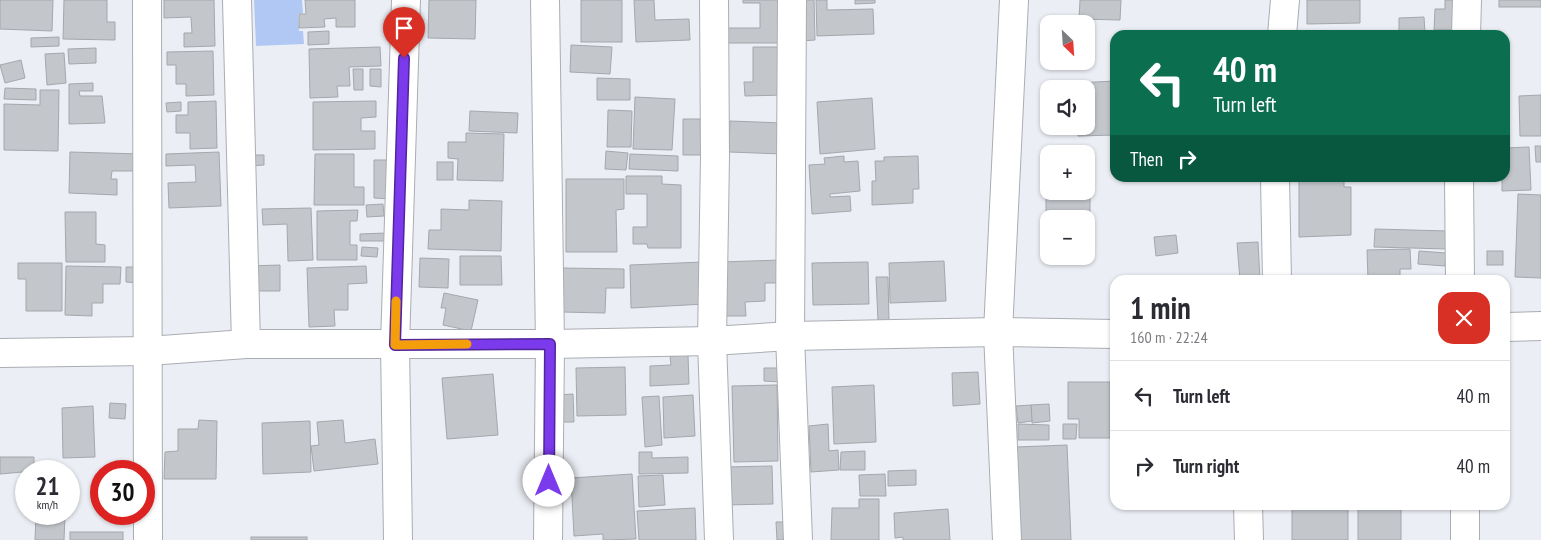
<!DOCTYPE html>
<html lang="en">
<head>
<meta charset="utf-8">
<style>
	:root { --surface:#fff; --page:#f2f2f3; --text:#2b2b33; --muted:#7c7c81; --line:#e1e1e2 }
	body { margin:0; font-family:"PT Sans Narrow",sans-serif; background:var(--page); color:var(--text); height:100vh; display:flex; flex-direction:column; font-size:19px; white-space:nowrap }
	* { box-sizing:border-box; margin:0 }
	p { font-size:16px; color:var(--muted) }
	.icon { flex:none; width:28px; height:28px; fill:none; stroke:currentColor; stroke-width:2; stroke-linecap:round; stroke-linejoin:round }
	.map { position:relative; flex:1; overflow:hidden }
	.sheet { position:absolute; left:1110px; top:275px; width:400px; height:235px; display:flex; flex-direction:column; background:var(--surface); border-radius:15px; box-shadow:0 1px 4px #0004 }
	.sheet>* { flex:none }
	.hud { position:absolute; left:1110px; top:30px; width:400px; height:152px; border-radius:15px; box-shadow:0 1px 4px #0004; background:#0b6e4f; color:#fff; overflow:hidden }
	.needle { width:32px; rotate:155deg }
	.controls { position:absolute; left:1040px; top:15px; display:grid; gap:10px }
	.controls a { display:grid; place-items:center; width:55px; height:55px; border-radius:10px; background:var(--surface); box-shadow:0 1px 4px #0004; font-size:25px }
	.speed { position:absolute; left:15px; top:460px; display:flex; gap:10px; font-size:25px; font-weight:700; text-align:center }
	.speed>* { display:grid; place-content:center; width:65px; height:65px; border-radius:50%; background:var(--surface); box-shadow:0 1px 4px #0004; line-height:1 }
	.speed small { font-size:12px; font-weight:400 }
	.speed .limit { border:8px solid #d22; background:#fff; color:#111 }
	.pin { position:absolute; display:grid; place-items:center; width:42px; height:42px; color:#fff; margin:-51px -21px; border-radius:50% 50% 50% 0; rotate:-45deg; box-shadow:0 0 5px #0007 }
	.pin .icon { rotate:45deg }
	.me { position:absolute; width:55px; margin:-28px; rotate:0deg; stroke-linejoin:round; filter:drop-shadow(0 0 4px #0008) }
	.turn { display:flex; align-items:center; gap:18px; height:105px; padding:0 20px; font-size:22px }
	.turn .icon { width:65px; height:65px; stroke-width:2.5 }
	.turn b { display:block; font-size:35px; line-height:42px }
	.then { display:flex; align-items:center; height:48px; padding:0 20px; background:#0003; gap:10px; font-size:19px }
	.round { display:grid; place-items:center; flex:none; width:52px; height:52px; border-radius:15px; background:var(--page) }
	.headline { display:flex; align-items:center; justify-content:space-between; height:85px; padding:0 20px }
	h1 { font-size:30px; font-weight:800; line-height:38px }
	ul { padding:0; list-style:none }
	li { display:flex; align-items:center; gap:15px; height:70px; padding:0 20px; border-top:1px solid var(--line) }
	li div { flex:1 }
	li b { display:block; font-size:19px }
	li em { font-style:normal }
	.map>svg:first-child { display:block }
	.green { fill:#b1c8f4 }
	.building { fill:#c3c6cb; stroke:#a4a7ac }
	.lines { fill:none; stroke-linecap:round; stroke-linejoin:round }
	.minor-casing { stroke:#aaadb2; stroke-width:30 }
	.minor { stroke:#fff; stroke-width:28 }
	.route-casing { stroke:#51269a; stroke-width:12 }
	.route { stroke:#7c3aed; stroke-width:9 }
	.slow { stroke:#f59e0b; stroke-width:9 }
</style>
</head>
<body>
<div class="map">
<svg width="1541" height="540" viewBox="0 0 1541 540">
	<rect width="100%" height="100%" fill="#ebeef4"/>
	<!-- green -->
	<polygon class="green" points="254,0 302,0 303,13 298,14 299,31 303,31 304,44 256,46"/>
	<!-- building -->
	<g class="building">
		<polygon points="0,0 53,0 52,31 0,29"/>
		<polygon points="64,0 107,0 107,22 115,22 115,40 63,39"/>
		<polygon points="164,0 214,0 215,46 184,47 184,33 192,33 191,17 164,18"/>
		<polygon points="305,0 355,0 355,27 336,27 336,18 324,19 325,27 299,28 299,14 306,14"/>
		<polygon points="429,0 476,0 475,39 428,38"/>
		<rect x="581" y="0" width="41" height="42"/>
		<polygon points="634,0 654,0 655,20 689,19 690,40 636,42"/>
		<polygon points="743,0 780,0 780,43 728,43 728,28 760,28 760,3 743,3"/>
		<polygon points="800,0 814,0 815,40 801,41"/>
		<polygon points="816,0 827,0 827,10 873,9 874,34 817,36"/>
		<polygon points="855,0 875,0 875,3 855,4"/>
		<polygon points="1080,0 1121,0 1120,20 1079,19"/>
		<polygon points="1307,0 1360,0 1360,23 1307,24"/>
		<polygon points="1445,0 1456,0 1456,30 1434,30 1435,9 1445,9"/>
		<rect x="1499" y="0" width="42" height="7"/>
		<polygon points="1424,17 1425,33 1399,34 1399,18"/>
		<polygon points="329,31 329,44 308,45 308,32"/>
		<polygon points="59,37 59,46 31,47 31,38"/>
		<polygon points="571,45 612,47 610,74 570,72"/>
		<polygon points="380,47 381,66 349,67 350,86 337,86 338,97 310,98 309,49"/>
		<polygon points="753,47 783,47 784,95 745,96 744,82 753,82"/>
		<polygon points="96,48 96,63 69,64 68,49"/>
		<polygon points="213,51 214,95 186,96 186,84 176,84 176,65 167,65 167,52"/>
		<polygon points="64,53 66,83 47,85 45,54"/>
		<polygon points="21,60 25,78 5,83 0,65"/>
		<polygon points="353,69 363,69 363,90 354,90"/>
		<polygon points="370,69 381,69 381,87 370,86"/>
		<polygon points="597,78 630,79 630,100 597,100"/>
		<polygon points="1115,81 1115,135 1078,136 1077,126 1086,126 1086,89 1056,89 1056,84"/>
		<polygon points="93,83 93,91 79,91 80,96 102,96 105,123 69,124 69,84"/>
		<polygon points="5,88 36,89 36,100 4,99"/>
		<polygon points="40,90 59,90 58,151 4,150 4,104 40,105"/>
		<polygon points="1541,95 1541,136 1520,136 1519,96"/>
		<polygon points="635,97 675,99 672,150 633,149"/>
		<polygon points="872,98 875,149 820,154 817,102"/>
		<polygon points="216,101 217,148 190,149 190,133 176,133 176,115 188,115 188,102"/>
		<polygon points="376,101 376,117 361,118 361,131 375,131 375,149 313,150 313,102"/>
		<polygon points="181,102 181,111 167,112 166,103"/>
		<polygon points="608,110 632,111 631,147 607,147"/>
		<polygon points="470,111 518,113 517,133 469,131"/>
		<polygon points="683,119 700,119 701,155 683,155"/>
		<polygon points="730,121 783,123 782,154 729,152"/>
		<polygon points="466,133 504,134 503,181 457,180 458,159 448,158 448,142 466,142"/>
		<polygon points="1535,146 1541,146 1541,162 1536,162"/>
		<polygon points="1529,147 1531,190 1502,191 1502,178 1505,178 1505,148"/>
		<polygon points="606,151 628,153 626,170 605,169"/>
		<polygon points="70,152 142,154 142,171 112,171 111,179 117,179 117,195 69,193"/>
		<polygon points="219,152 221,206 169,208 168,183 196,182 195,165 166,166 166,154"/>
		<polygon points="315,154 354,154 354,187 364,187 364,205 314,205"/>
		<polygon points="630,154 678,156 678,171 629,169"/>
		<polygon points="248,155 264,155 264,165 248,166"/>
		<polygon points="844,156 844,162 858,161 860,191 830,194 830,197 850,196 851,211 812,214 809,165 825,164 824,158"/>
		<polygon points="918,156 919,189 913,189 913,203 872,205 872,181 876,181 875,161 884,161 884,157"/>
		<polygon points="374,160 391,160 392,199 374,198"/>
		<rect x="437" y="162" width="16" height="18"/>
		<polygon points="626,176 662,176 662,184 681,185 681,248 648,248 647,244 633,244 633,227 647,227 647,194 626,194"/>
		<polygon points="1046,178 1049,178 1049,191 1086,191 1086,178 1090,178 1090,245 1086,245 1086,219 1049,219 1049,232 1046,231"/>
		<polygon points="1172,178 1231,178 1172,181"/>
		<polygon points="1299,178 1344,178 1344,187 1351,187 1351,235 1299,237"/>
		<polygon points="566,179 624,179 624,209 616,210 617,252 566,252"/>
		<polygon points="1518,194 1541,195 1541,278 1515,277"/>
		<polygon points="469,200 502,201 501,251 428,249 429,230 441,230 441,209 469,210"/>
		<polygon points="383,204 384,216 367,217 366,205"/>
		<polygon points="311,208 313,260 288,261 287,224 263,225 262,209"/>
		<polygon points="358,210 357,221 350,221 350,245 357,245 357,260 317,260 317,211"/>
		<polygon points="65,212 96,212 96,244 105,245 105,262 66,262"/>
		<polygon points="1375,229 1448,231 1447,249 1374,247"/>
		<polygon points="386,233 385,241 360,241 360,234"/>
		<polygon points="1176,235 1178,253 1156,256 1154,237"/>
		<polygon points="1258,242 1260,280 1240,280 1237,243"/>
		<polygon points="362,247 378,248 377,257 361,256"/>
		<polygon points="1410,249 1411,269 1400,269 1400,280 1368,280 1367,250"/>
		<polygon points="1419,251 1446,253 1445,266 1418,264"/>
		<rect x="1487" y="251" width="16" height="14"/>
		<polygon points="460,256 501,256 502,285 460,285"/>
		<polygon points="420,258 449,259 448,288 419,287"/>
		<polygon points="782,260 782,283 765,283 765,301 745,302 746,316 721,316 720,262"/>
		<polygon points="944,261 946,301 890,303 889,263"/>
		<polygon points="703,262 705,304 631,308 630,265"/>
		<polygon points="868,262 869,304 813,305 812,263"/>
		<polygon points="18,263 62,263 62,311 26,311 26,279 18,279"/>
		<polygon points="280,265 280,291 249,291 248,266"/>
		<polygon points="66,266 121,267 120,284 103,284 103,303 92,303 92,316 65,315"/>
		<polygon points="366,266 367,283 348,284 348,310 334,310 335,326 309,327 307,268"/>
		<polygon points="126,267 141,267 140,283 126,282"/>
		<polygon points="563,268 624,269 624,288 606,288 605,313 562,312"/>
		<polygon points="876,277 888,277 889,321 878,321"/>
		<polygon points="444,293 478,300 471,331 443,325 446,308 441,308"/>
		<polygon points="688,355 689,384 650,386 650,366 671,365 670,356"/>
		<polygon points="625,367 626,415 577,416 576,368"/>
		<polygon points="764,368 781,368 781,382 764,381"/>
		<polygon points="978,372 980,404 953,406 952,373"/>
		<polygon points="493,374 498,435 447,439 442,378"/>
		<polygon points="1068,382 1110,382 1110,438 1079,438 1079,419 1068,419"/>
		<polygon points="777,385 778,461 734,462 732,386"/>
		<polygon points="874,385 876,442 834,444 832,387"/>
		<polygon points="573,394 574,422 558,422 557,395"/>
		<rect x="1113" y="394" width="2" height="46"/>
		<polygon points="693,395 695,436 664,438 663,397"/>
		<polygon points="659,396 662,445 645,447 642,397"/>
		<polygon points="110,403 126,404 125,419 109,418"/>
		<polygon points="1049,404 1050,421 1032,423 1031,405"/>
		<polygon points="1031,405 1032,421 1018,423 1016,406"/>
		<polygon points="93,406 95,457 63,458 62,408"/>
		<polygon points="199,420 217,421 216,479 164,479 165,452 178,451 178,429 198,429"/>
		<polygon points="343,420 345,443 375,439 378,464 314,471 311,446 319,445 317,422"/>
		<polygon points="310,421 311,472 263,474 262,423"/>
		<polygon points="828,424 829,451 838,450 839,470 811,472 809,426"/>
		<polygon points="1018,424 1049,425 1049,440 1018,440"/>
		<polygon points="1063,424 1077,424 1076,439 1063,439"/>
		<polygon points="1067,445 1071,540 1020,540 1016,447"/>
		<polygon points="865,451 865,470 840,470 841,452"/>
		<polygon points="639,452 652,452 652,458 688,457 688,473 639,474"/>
		<polygon points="0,457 34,457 34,471 0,474"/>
		<polygon points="772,466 773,504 725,505 724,467"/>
		<polygon points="916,470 916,485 888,486 888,471"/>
		<polygon points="632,474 636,539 603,540 603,534 574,536 571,478"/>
		<polygon points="885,474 886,496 860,496 859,475"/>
		<polygon points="663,475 665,505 639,507 638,476"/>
		<polygon points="859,499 879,499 879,540 831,540 832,508 859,508"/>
		<rect x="1292" y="505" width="56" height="35"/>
		<rect x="1358" y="505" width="43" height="35"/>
		<polygon points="695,508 696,540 639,540 637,511"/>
		<polygon points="948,509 950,540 903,540 903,537 895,538 894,513"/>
		<polygon points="36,515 65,516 64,540 35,540"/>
		<polygon points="776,522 789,522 790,540 777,540"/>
		<rect x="70" y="532" width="53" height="8"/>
		<rect x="251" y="537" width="56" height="3"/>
	</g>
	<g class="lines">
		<!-- minor casing -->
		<g class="minor-casing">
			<g id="minor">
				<polyline points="147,0 148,540"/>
				<polyline points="237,0 246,344"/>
				<polyline points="545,0 550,344 548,540"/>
				<polyline points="714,0 715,156 712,341 719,540"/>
				<polyline points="792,0 790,336 798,540"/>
				<polyline points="1282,35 1285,0"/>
				<polyline points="1466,35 1467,0"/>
				<polyline points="1275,178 1277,280"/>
				<polyline points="1459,178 1460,280"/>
				<polyline points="1505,327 1541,326"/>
				<polyline points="0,353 148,351 246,344 550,344 712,341 790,336 998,332 1115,334"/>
				<polyline points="1248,505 1249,540"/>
				<polyline points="398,540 395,345 406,0"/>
				<polyline points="1007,540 998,332 1014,0"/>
				<polyline points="1465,540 1465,505"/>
			</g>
		</g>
		<!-- minor -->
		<use href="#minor" class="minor"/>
	</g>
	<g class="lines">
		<!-- route casing -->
		<g class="route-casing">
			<polyline id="route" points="404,58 395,345 550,344 549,481"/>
		</g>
		<!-- route -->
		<use href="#route" class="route"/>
		<!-- slow -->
		<polyline class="slow" points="396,301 395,345 467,344"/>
	</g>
</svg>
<div class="controls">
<a><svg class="needle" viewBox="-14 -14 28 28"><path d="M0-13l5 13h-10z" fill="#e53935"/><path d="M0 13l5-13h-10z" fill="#7c7c81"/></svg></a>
<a><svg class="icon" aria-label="sound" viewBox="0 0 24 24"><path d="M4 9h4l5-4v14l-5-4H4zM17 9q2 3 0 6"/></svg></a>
<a>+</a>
<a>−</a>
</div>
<div class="speed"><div>21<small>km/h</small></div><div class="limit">30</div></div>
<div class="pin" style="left:404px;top:58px;background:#d93025"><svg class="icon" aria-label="arrive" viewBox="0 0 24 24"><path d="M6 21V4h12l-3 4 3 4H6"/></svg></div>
<svg class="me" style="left:549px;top:481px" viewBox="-20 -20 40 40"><circle r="19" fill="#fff"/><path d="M0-13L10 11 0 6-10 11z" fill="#7c3aed"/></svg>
<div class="hud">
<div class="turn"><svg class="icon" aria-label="left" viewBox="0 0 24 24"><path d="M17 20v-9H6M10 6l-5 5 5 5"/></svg><div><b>40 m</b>Turn left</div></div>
<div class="then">Then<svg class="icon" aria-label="right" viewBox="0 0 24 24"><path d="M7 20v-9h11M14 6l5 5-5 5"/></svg></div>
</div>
<section class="sheet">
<div class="headline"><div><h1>1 min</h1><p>160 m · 22:24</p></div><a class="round" style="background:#d93025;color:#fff"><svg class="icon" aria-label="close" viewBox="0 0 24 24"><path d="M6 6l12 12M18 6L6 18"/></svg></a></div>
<ul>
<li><svg class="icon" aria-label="left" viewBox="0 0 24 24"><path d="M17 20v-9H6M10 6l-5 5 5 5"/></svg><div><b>Turn left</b></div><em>40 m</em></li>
<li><svg class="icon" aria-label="right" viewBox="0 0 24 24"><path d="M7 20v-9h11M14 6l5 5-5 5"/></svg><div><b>Turn right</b></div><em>40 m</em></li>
</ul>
</section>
</div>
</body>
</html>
